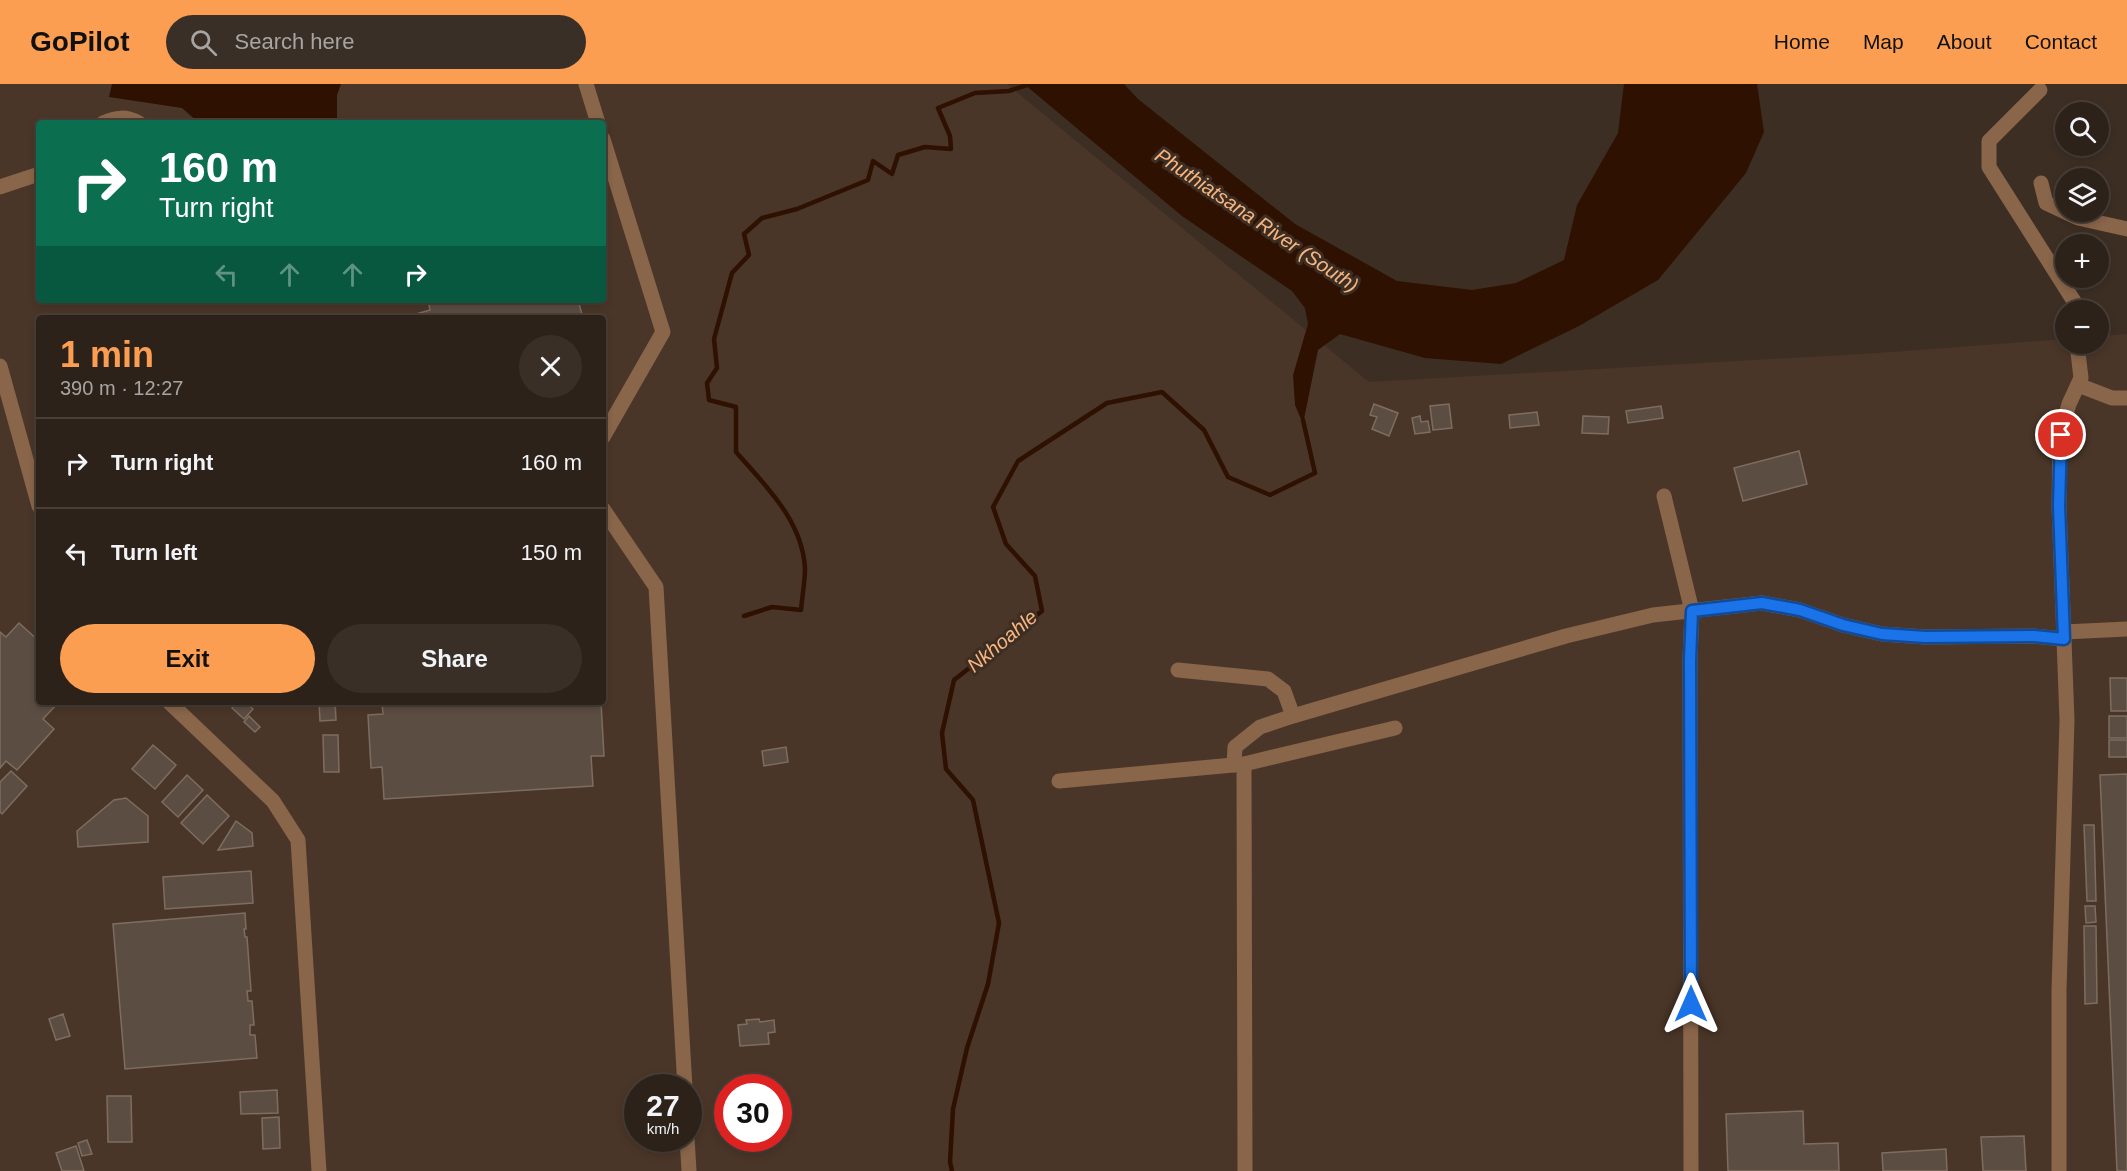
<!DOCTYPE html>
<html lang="en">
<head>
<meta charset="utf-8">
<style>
	:root { --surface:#2d221a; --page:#392f27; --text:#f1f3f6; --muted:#a7a4a2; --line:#483f39; --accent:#fb9e51 }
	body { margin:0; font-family:Arial,sans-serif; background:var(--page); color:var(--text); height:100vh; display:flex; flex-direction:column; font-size:22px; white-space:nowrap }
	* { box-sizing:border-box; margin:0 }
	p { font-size:20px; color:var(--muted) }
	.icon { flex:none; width:33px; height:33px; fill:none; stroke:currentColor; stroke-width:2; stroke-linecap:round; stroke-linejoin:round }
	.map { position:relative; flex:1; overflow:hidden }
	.drawer { position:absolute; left:36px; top:231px; width:570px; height:390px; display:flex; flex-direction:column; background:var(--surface); border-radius:6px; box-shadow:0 3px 9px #0003,0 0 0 2px var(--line) }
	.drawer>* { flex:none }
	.banner { position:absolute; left:36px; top:36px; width:570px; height:183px; border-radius:6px; box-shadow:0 3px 9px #0003,0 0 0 2px var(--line); background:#0b6e4f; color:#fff; overflow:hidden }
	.controls { position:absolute; left:2055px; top:18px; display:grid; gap:12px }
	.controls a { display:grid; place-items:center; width:54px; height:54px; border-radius:50%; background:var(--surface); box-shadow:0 3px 9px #0003,0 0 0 2px var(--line); font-size:30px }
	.speed { position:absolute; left:624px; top:990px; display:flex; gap:12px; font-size:30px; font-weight:700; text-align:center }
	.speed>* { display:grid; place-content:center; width:78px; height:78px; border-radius:50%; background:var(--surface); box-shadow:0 3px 9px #0003,0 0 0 2px var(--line); line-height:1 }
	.speed small { font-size:15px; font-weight:400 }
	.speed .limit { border:9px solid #d22; background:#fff; color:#111 }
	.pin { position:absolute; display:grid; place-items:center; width:51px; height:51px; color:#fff; margin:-26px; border:3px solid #fff; border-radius:50%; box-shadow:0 2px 6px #0007 }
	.me { position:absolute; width:66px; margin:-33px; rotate:0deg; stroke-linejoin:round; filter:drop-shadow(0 0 4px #0008) }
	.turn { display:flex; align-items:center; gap:21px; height:126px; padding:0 24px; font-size:27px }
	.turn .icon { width:78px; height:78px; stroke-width:2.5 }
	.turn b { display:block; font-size:42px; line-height:51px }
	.lanes { display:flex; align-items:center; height:57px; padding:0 24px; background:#0003; justify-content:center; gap:30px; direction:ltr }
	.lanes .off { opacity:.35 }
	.round { display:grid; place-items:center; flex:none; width:63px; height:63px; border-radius:32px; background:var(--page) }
	.head { display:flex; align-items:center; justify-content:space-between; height:102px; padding:0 24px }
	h1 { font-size:36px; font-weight:800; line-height:45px; color:var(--accent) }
	.primary-button { display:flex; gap:12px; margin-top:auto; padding:12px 24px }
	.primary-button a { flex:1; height:69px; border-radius:36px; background:var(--accent); color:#111; font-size:24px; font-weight:800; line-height:69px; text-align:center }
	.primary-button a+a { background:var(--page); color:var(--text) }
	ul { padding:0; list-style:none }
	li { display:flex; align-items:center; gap:18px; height:90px; padding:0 24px; border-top:2px solid var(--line) }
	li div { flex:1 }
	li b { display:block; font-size:22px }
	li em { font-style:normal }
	header { display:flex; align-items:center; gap:36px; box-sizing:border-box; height:84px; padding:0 30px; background:var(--accent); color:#111 }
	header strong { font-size:28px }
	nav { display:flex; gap:33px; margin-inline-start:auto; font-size:21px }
	.search { width:420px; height:54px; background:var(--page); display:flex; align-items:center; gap:15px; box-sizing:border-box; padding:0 21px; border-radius:33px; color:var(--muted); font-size:22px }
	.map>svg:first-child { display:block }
	.built { fill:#4a3628; fill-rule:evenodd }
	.water { fill:#2e1100 }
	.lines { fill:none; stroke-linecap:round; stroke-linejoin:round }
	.stream { stroke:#2e1100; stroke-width:4.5 }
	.building { fill:#5c4d42; stroke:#7d6d61; stroke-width:1.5 }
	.minor { stroke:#89654a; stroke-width:15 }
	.route-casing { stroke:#114b97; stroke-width:15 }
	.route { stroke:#1a73e8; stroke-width:10 }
	.labels { text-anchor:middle; stroke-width:6; stroke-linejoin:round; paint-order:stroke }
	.water-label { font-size:20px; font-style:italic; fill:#f9b580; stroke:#3c2e23 }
</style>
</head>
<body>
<header>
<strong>GoPilot</strong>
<div class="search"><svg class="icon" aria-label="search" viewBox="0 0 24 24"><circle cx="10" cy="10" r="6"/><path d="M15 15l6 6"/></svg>Search here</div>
<nav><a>Home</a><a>Map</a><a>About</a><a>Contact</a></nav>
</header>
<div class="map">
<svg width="2127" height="1087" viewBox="0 0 2127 1087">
	<rect width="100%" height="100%" fill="#3c2e23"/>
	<!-- built -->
	<path class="built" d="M0,0H1007L1369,298L1878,269L2065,255L2066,260H2098L2099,252L2127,250V1087H0ZM39,39H603V216H39ZM39,234H603V618H39ZM638,1004H688V1054H638ZM728,1004H778V1054H728Z"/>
	<!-- water -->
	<g class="water">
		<polygon points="112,0 341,0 337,11 337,39 199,39 182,24 109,13"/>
		<polygon points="1024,0 1124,0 1138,15 1295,140 1397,197 1472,206 1516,199 1564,176 1577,121 1618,49 1624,0 1757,0 1764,48 1746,89 1658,196 1579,242 1501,280 1425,274 1340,250 1318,266 1303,340 1295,321 1293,291 1308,240 1305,224 1292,207 1182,132"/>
	</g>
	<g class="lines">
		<!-- stream -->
		<g class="stream">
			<path d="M744,532L772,523L801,526C802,513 805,498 805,485C803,437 765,401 736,368V323L709,316L707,299L717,284L714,255L732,189L749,171L744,150L762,134L797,125L868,96L873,77L892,90L898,71L925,63L951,65L950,52L938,24L975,9L1009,7L1030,0"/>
			<polyline points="952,1087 950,1078 953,1025 967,964 988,900 999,839 973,716 946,685 942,649 954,596 1042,527 1035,492 1006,460 993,423 1018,377 1107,319 1162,308 1204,346 1228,393 1270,411 1315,389 1303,336"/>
		</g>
	</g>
	<!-- building -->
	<g class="building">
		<polygon points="428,216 578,216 583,234 417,234 416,230 430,226"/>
		<polygon points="1374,320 1398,329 1389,352 1372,345 1377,333 1370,331"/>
		<polygon points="1449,320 1452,344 1433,346 1430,322"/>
		<polygon points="1661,322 1663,334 1628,339 1626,327"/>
		<polygon points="1537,328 1539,341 1510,344 1509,331"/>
		<polygon points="1420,332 1421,338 1428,337 1430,348 1415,350 1412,334"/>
		<polygon points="1583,332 1609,333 1608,350 1582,349"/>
		<polygon points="1799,367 1807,400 1743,417 1734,384"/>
		<polygon points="19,539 39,557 39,618 59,618 43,635 54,645 17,686 6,677 0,684 0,548 6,553"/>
		<polygon points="2110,594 2127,594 2127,627 2111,627"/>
		<polygon points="237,618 245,618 253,625 244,635 232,624"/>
		<polygon points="319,618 335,618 336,636 320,637"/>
		<polygon points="382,618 601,618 604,672 591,672 593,702 384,715 382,683 371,684 368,631 383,630"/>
		<polygon points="249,632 260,643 255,648 244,638"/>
		<rect x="2109" y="632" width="18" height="22"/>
		<polygon points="323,651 338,651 339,688 324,688"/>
		<rect x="2109" y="656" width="18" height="17"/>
		<polygon points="153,661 176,681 155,705 132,685"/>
		<polygon points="786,663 788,678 764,682 762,667"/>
		<polygon points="11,687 27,702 2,730 0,728 0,698"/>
		<polygon points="2127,690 2127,1087 2117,1087 2100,691"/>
		<polygon points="187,691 203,706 178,733 162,718"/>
		<polygon points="207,711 229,732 203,760 181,739"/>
		<polygon points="126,714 148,732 148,758 78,763 77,747 114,716"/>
		<polygon points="236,737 252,749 253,762 218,766"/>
		<polygon points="2084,741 2094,741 2096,817 2087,817"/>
		<polygon points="251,787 253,819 165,825 163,793"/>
		<polygon points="2085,822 2095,822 2096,838 2086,839"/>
		<polygon points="245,829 246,845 244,845 245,853 247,853 251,907 247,907 248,917 252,917 254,941 250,941 250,951 255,951 257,974 125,985 113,840"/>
		<polygon points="2084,842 2096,842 2097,919 2085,920"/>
		<polygon points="63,930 70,952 56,956 49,935"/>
		<polygon points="759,935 760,938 774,936 775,948 768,949 769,960 740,962 738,941 747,940 746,936"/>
		<polygon points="277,1006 278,1029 241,1030 240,1008"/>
		<polygon points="107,1012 131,1012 132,1058 108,1058"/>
		<polygon points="1803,1027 1804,1060 1838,1059 1839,1087 1728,1087 1726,1030"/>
		<polygon points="279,1033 280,1064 263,1065 262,1034"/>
		<polygon points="2024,1052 2026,1087 1983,1087 1981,1053"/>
		<polygon points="87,1056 92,1070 82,1072 78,1059"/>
		<polygon points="76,1062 84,1087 62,1087 56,1069"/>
		<polygon points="1946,1065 1947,1087 1883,1087 1882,1069"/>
	</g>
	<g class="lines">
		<!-- minor -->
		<g class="minor">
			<polyline points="586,0 598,39"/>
			<polyline points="2040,6 1989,57 1989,83 2077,222 2077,226"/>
			<path d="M103,39C116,33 126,32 139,39"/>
			<polyline points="603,55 663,248 603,353"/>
			<polyline points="2041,99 2046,119 2078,134 2127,145"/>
			<polyline points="0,103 39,90"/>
			<polyline points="0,282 39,422"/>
			<polyline points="2078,301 2112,314 2127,314"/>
			<polyline points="1664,412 1692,527 1690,576 1691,1087"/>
			<polyline points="603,425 656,503 685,1004"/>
			<polyline points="2064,548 2127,545"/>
			<polyline points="1178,586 1268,595 1284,607 1293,632"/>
			<polyline points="169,618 273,717 298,756 319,1087"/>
			<polyline points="1244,680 1245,1087"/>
			<polyline points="1234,681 1235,663 1260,643 1293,632 1566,552 1653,531 1762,519 1800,526 1843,541 1882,550 1925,553 2033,552 2064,555"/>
			<polyline points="1059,697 1244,680 1395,644"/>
			<polyline points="687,1054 689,1087"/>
			<polyline points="2059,1087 2059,906 2067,636 2059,422 2060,351 2069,320 2081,294 2077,260"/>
		</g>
	</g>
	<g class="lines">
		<!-- route casing -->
		<g class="route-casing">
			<polyline id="route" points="1691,920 1690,576 1692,527 1762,519 1800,526 1843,541 1882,550 1925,553 2034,552 2064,555 2059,422 2061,351"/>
		</g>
		<!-- route -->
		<use href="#route" class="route"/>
	</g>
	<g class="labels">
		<!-- water labels -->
		<g class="water-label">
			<text transform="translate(1257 136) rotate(34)" y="7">Phuthiatsana River (South)</text>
			<text transform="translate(1002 557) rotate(-40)" y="7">Nkhoahle</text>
		</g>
	</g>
</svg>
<div class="controls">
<a><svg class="icon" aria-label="search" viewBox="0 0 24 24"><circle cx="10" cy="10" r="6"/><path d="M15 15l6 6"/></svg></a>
<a><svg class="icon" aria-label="layers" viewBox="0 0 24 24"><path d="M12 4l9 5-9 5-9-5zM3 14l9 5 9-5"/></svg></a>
<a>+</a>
<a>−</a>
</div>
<div class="speed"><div>27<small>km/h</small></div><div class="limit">30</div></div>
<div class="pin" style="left:2061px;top:351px;background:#d93025"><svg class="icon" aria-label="arrive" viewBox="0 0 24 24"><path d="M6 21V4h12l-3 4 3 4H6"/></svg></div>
<svg class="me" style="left:1691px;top:920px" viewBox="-20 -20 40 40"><path d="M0-17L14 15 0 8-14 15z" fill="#1a73e8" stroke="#fff" stroke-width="4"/></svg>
<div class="banner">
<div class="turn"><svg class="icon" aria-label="right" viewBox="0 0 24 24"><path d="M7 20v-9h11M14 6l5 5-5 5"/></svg><div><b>160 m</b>Turn right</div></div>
<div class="lanes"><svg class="icon off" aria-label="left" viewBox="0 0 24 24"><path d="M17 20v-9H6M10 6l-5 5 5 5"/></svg><svg class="icon off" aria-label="ahead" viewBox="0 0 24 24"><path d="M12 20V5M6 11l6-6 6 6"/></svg><svg class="icon off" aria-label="ahead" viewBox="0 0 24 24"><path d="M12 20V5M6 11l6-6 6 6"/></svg><svg class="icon" aria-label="right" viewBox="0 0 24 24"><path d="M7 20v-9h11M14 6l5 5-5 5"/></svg></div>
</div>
<section class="drawer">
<div class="head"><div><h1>1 min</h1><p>390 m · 12:27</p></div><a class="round"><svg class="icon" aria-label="close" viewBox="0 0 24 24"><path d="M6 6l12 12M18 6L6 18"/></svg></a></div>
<ul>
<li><svg class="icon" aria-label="right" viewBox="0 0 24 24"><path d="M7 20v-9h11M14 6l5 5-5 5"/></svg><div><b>Turn right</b></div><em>160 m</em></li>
<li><svg class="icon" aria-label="left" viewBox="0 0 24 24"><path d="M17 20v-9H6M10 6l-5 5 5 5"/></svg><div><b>Turn left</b></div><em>150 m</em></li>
</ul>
<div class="primary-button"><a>Exit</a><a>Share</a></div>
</section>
</div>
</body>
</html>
